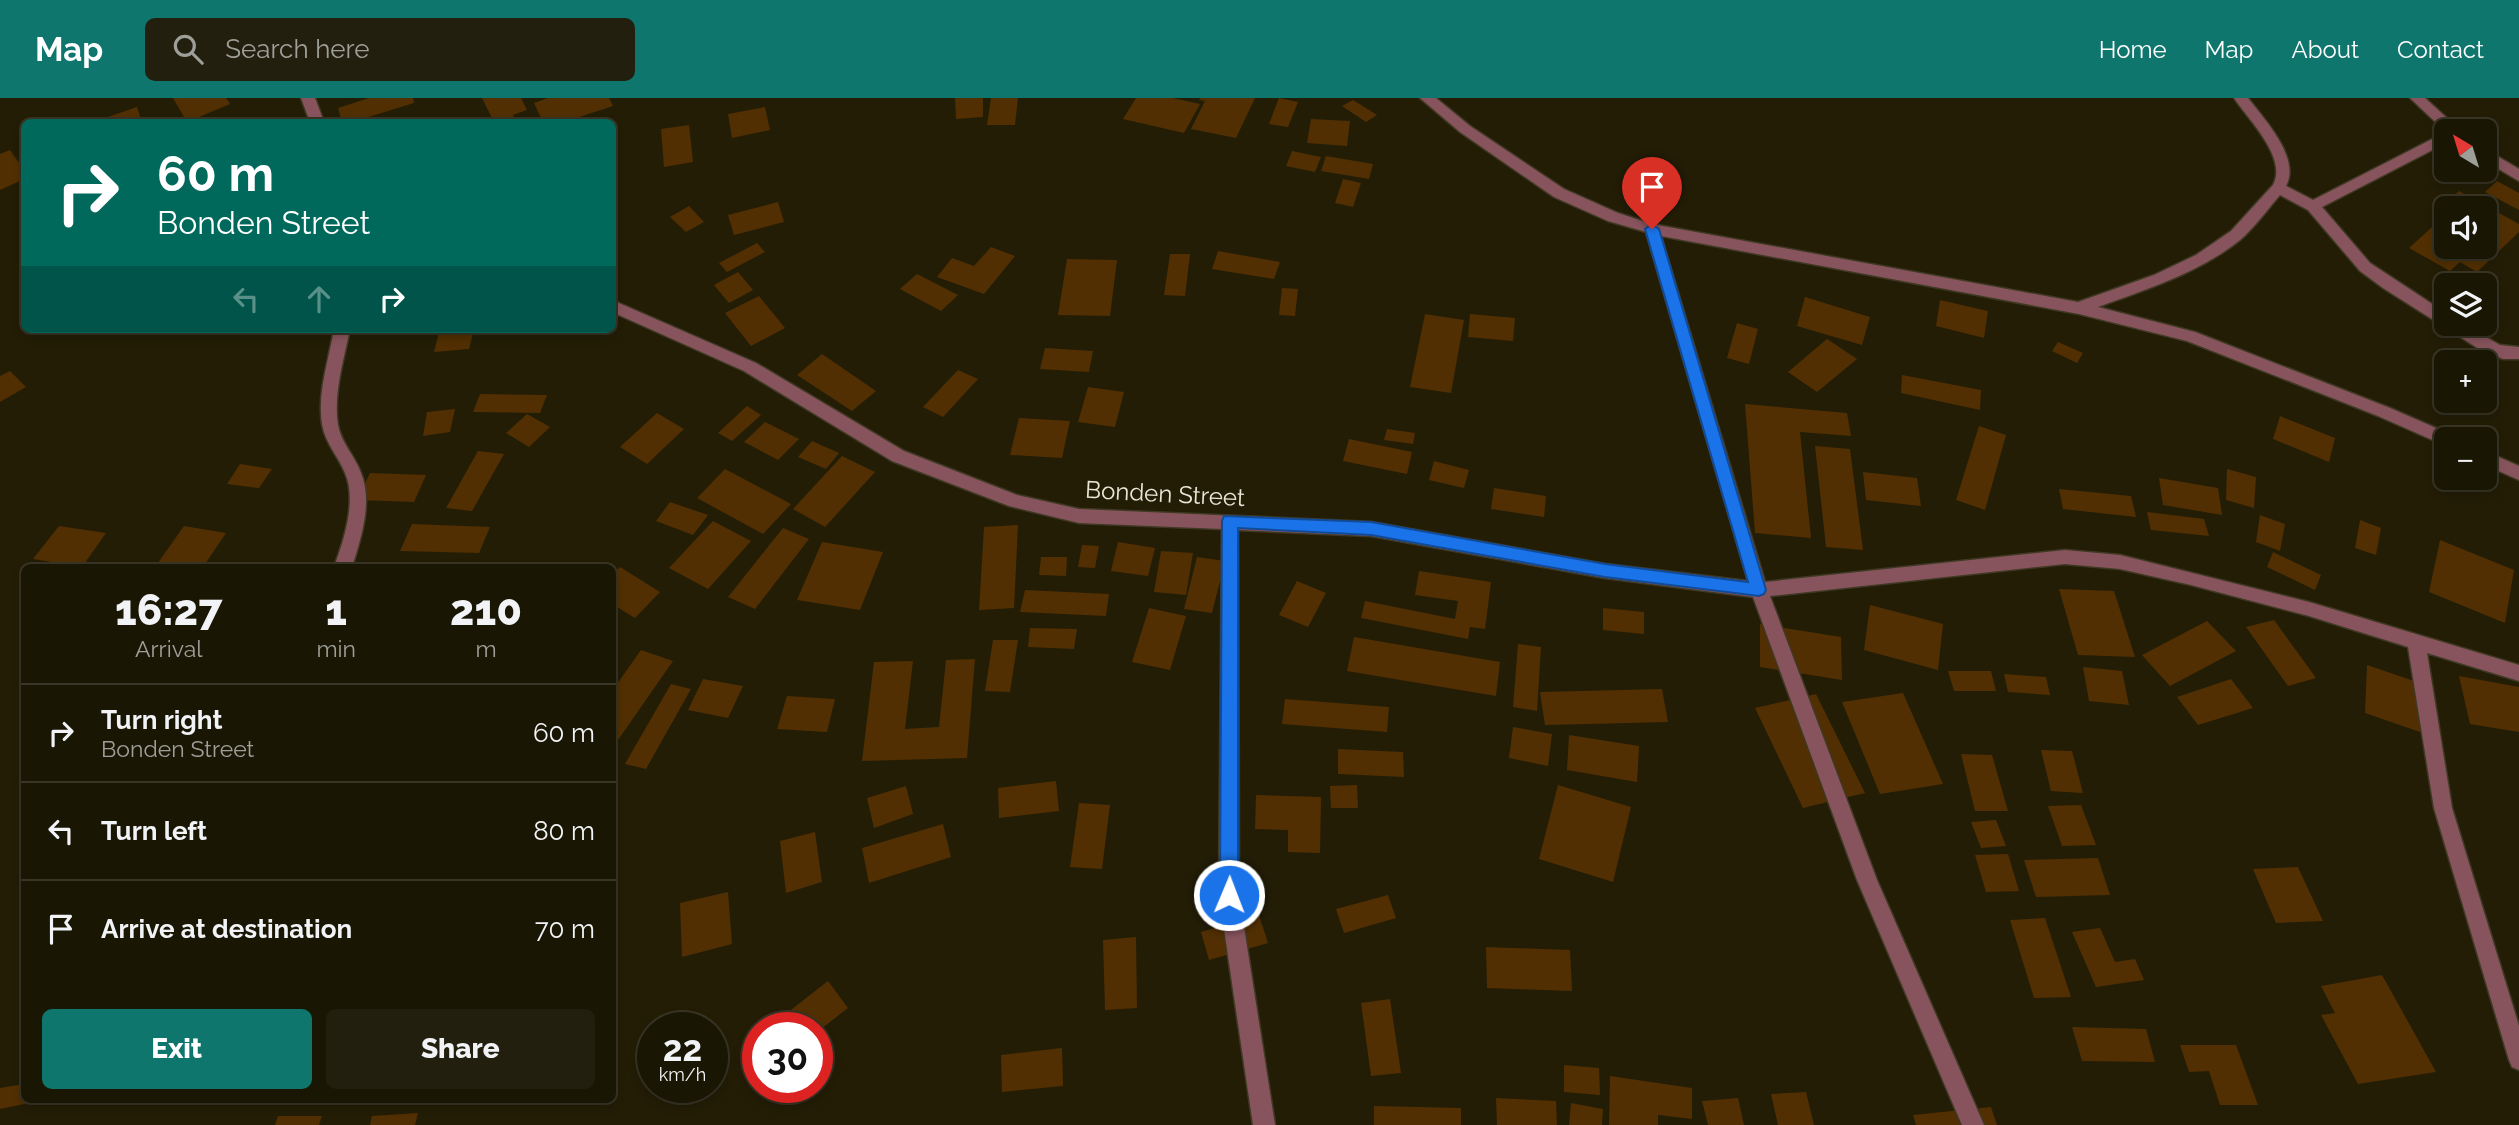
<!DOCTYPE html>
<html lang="en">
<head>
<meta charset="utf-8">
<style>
	:root { --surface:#1a1604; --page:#231f0e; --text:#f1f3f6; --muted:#9f9f9a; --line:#383526; --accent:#0f766e }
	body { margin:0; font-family:Raleway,sans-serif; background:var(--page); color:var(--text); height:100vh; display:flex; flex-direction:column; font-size:26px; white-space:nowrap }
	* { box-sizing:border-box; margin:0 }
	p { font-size:23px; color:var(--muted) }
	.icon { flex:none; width:38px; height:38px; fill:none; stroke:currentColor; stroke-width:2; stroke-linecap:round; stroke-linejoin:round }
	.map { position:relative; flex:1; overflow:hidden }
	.side { position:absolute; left:21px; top:466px; width:595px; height:539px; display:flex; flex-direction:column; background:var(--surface); border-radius:10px; box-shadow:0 4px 10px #0003,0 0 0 2px var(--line) }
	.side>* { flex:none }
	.guide { position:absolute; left:21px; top:21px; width:595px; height:214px; border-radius:10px; box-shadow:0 4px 10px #0003,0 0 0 2px var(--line); background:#00695c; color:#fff; overflow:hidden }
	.needle { width:46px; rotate:322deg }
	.tools { position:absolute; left:2434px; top:21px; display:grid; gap:14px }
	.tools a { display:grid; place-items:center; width:63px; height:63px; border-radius:10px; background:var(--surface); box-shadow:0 4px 10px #0003,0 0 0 2px var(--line); font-size:35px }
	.speed { position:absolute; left:637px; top:914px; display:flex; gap:14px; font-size:35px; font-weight:700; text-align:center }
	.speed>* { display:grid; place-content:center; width:91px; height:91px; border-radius:50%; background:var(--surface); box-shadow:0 4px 10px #0003,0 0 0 2px var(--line); line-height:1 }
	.speed small { font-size:18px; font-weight:400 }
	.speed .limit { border:10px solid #d22; background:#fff; color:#111 }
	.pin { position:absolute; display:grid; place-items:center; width:60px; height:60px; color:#fff; margin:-72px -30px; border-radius:50% 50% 50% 0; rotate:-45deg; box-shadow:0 0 7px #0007 }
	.pin .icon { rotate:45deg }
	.me { position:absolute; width:77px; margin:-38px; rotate:1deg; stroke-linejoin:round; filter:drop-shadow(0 0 5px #0008) }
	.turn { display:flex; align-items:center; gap:24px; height:147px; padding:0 21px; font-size:32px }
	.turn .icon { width:91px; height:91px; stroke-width:2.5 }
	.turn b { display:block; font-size:49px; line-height:60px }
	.lanes { display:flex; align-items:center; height:66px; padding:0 21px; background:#0003; justify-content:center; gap:35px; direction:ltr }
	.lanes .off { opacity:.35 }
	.eta { display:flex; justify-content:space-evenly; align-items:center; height:119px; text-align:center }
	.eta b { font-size:42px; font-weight:800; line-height:49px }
	.action { display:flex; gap:14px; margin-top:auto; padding:14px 21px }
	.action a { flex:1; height:80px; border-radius:10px; background:var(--accent); color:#fff; font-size:28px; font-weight:800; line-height:80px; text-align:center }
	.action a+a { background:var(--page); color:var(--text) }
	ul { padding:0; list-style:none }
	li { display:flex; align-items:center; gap:21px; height:98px; padding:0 21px; border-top:2px solid var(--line) }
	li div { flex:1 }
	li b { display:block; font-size:26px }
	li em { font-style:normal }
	header { display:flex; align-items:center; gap:42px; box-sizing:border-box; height:98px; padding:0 35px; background:var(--accent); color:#fff }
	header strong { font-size:33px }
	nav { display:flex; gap:38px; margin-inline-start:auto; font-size:24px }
	.search { width:490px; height:63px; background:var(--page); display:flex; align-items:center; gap:18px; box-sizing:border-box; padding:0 24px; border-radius:10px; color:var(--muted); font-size:26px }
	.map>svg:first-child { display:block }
	.building { fill:#512f02; fill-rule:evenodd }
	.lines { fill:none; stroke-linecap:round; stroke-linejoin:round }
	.minor-casing { stroke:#3f3923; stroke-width:3 }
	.minor { fill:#87545d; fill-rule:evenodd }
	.route { fill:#1a73e8; stroke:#114b97; stroke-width:2 }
	.labels { text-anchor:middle; stroke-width:7; stroke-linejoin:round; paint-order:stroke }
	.street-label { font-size:24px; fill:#e9e6d8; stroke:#231d06 }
</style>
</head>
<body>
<header>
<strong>Map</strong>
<div class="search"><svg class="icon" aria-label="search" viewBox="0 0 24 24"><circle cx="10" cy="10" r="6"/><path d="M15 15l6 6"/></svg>Search here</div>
<nav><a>Home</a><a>Map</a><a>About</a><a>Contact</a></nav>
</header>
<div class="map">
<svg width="2519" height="1027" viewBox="0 0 2519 1027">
	<rect width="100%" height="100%" fill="#231d06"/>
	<!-- building -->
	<g class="building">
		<polygon points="173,0 226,0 230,6 187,24"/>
		<polygon points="369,0 413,0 414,5 352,24 342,24 338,10"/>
		<polygon points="482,0 521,0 527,12 513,17 516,24 494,24"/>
		<polygon points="548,0 609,0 613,8 564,24 543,24 534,5"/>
		<polygon points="955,0 983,0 983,19 956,21"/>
		<polygon points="991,0 1018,0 1015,27 987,27"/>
		<polygon points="1136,0 1173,0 1200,6 1184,35 1123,21"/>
		<polygon points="1200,0 1255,0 1236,40 1191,31 1205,3 1199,2"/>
		<polygon points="1279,0 1298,4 1288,29 1269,26"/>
		<polygon points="1353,2 1377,17 1366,24 1342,8"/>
		<polygon points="137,9 142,24 103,24 102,21"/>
		<polygon points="765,9 770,32 732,40 728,16"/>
		<polygon points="1311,21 1350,23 1347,48 1307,45"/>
		<polygon points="689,27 693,64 664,69 661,31"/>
		<polygon points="10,52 24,72 24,81 0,92 0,56"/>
		<polygon points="1292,53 1321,59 1315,74 1286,68"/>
		<polygon points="1326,58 1373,66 1369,81 1321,73"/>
		<polygon points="1343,81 1361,85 1353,109 1335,105"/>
		<polygon points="2497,83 2519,95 2519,112 2485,94"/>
		<path d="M2459,93L2519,126V134L2477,174L2460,164L2450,173L2409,150L2441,121L2432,116ZM2446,110H2485V149H2446Z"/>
		<polygon points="778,104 784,124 734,137 728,117"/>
		<polygon points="689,108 704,124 686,134 670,119"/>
		<polygon points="757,145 765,154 727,174 719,165"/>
		<polygon points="991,149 1015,158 984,196 937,179 952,160 974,168"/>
		<polygon points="1218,153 1280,164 1274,181 1212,171"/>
		<polygon points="1170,156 1190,156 1185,198 1164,197"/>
		<polygon points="1067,161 1117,162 1110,218 1058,217"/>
		<polygon points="738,174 753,192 729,205 714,187"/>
		<polygon points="917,176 958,197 941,213 900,191"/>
		<polygon points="1282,190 1298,191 1295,218 1279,217"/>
		<polygon points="759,198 785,230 751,248 725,215"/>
		<polygon points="1805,199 1870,219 1862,247 1797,228"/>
		<polygon points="1940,202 1988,213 1984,240 1936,228"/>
		<polygon points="1425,216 1464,222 1451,295 1410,289"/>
		<polygon points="1470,216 1515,220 1513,243 1468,239"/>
		<polygon points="1737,225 1758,231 1749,266 1727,260"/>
		<polygon points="440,231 474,231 469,251 434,254"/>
		<polygon points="1827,241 1857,261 1817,294 1788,274"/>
		<polygon points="2058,244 2083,255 2077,265 2052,253"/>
		<polygon points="1045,250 1093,253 1089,274 1040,271"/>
		<polygon points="822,256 876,293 852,313 797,277"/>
		<polygon points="958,272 978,281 943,319 923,309"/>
		<polygon points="10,273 26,289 0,304 0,278"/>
		<polygon points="1902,277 1981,292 1980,312 1901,295"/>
		<polygon points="1088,289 1124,294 1115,329 1078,324"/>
		<polygon points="480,296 547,297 540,315 473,314"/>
		<polygon points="1745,306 1847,315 1851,338 1800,334 1811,440 1755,435"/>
		<polygon points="747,308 761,317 732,343 718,335"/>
		<polygon points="455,311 450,334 423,338 427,314"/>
		<polygon points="657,315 684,331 647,366 620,349"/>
		<polygon points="527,316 550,329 529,349 506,335"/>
		<polygon points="2280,318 2335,340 2329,364 2273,341"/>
		<polygon points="1019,320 1070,323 1062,360 1010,357"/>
		<polygon points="765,324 799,341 778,362 744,344"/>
		<polygon points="1979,328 2006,337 1985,412 1956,402"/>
		<polygon points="1387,331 1415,335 1413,346 1384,342"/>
		<polygon points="1349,341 1412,354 1407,376 1343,363"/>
		<polygon points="812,343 839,355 826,371 798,359"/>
		<polygon points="1815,348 1850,351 1863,452 1826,449"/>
		<polygon points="478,353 504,356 472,413 446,410"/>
		<polygon points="842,358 875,374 825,429 793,411"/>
		<polygon points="1434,363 1469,372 1464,390 1429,382"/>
		<polygon points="240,366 272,371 259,390 227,386"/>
		<polygon points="725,371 791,406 763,436 697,400"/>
		<polygon points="2227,371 2256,379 2254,410 2226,402"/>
		<polygon points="1863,374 1917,380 1921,408 1866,402"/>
		<polygon points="370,375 426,377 414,404 357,402"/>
		<polygon points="2159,380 2218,390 2222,417 2163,407"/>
		<polygon points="1494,390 1546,398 1544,419 1491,411"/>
		<polygon points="2059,391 2131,398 2136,419 2063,411"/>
		<polygon points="670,404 708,417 693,437 656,423"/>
		<polygon points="2147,414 2204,421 2209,438 2151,432"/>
		<polygon points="2260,417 2285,426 2280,453 2256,444"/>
		<polygon points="2360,422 2381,430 2376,457 2355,450"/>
		<polygon points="713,423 751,443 708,491 669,470"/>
		<polygon points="412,426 490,429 479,455 400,453"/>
		<polygon points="1018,427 1014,510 979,512 984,429"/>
		<polygon points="59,428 106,435 82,469 33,461"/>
		<polygon points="184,428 226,435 203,469 155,469"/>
		<polygon points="783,430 809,441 755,511 728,499"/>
		<polygon points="2440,442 2514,472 2505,525 2429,494"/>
		<polygon points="822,444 883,454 860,512 797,502"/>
		<polygon points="1118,444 1155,450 1148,478 1111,473"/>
		<polygon points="1082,447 1099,448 1095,470 1078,469"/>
		<polygon points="1161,453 1193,455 1186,497 1154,494"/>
		<polygon points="2273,454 2321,477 2315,492 2267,469"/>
		<polygon points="1041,459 1067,459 1066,478 1039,477"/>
		<polygon points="1197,459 1225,463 1212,515 1184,511"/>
		<polygon points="620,469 660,494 635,520 612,506 612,477"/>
		<polygon points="1419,473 1491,484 1485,531 1470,529 1468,541 1361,520 1365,503 1455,521 1458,503 1415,497"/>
		<polygon points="1297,483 1326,495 1308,529 1279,517"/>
		<polygon points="2059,491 2114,493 2135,559 2078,557"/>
		<polygon points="1025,492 1109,496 1106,518 1020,514"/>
		<polygon points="1870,507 1943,526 1938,572 1864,552"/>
		<polygon points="1149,510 1186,518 1170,572 1132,564"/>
		<polygon points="1603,510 1644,514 1644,536 1603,532"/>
		<polygon points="2274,522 2316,580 2288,588 2246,529"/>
		<polygon points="2207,523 2236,553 2170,588 2142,557"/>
		<polygon points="1760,526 1841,539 1842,582 1760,569"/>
		<polygon points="1030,530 1077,531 1074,551 1028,549"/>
		<polygon points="1354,539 1500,564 1496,598 1347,573"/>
		<polygon points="993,542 1018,542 1010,594 985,593"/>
		<polygon points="1518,546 1541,549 1537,613 1513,609"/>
		<polygon points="641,552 673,563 618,642 612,640 612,593"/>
		<polygon points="975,561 967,660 862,663 874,564 913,563 905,631 939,629 946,562"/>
		<polygon points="2367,567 2420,585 2420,634 2365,615"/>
		<polygon points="2083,569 2122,573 2129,607 2089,603"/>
		<polygon points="1948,573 1991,573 1996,593 1954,593"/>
		<polygon points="2004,576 2046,579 2050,597 2008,594"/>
		<polygon points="2459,578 2519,589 2519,634 2470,626"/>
		<polygon points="703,581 743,588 728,620 688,612"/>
		<polygon points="2231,581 2253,610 2198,627 2177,599"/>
		<polygon points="671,586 691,591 646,671 625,666"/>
		<polygon points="1662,591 1668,624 1545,627 1540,594"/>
		<polygon points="1903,595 1943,686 1880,696 1842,604"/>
		<polygon points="1816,596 1865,695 1803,710 1755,610"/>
		<polygon points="787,598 835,601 827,634 777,631"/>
		<polygon points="1285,601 1389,609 1387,634 1282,626"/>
		<polygon points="1513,629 1552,636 1548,668 1509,660"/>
		<polygon points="1569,637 1639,648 1637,684 1567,672"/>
		<polygon points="1338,651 1403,654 1404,679 1338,676"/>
		<polygon points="2041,652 2072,653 2083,695 2051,693"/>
		<polygon points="1961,656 1992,657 2008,713 1975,713"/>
		<polygon points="1056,683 1059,713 999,720 998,690"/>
		<polygon points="1357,687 1358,710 1331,710 1330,688"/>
		<polygon points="1558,687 1631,709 1613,784 1539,761"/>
		<polygon points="906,688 913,716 874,730 867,700"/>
		<polygon points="1256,697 1321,699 1320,755 1288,754 1288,732 1255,731"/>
		<polygon points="1079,705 1110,707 1102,771 1070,769"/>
		<polygon points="2081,707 2096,747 2062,748 2048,708"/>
		<polygon points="1996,722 2006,748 1981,750 1971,724"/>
		<polygon points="943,726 951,759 869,785 862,750"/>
		<polygon points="815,734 822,784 786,795 780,743"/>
		<polygon points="2008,756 2019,793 1986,794 1975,757"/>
		<polygon points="2098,760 2110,797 2036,799 2024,762"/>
		<polygon points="2298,769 2323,823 2276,825 2253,771"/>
		<polygon points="728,794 732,846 682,859 680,805"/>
		<polygon points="1388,797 1396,820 1344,835 1336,811"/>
		<polygon points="1259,817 1268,845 1209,862 1201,834"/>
		<polygon points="2045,820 2071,899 2034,900 2010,822"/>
		<polygon points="2100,830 2115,864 2135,861 2144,882 2096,889 2072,834"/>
		<polygon points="1136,839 1137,910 1105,912 1103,842"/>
		<polygon points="1486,849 1570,852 1572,893 1487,890"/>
		<polygon points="2382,877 2436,974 2358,986 2321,917 2335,915 2321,888"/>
		<polygon points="828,883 848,910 817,934 817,929 769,929"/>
		<polygon points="1390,901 1401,975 1371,978 1361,905"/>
		<polygon points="2072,929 2146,931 2155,964 2082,963"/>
		<polygon points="758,938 758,974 741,950"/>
		<polygon points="2180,947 2236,947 2258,1007 2220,1007 2209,973 2189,974"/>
		<polygon points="1062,950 1063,988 1002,994 1001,957"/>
		<polygon points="1564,967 1599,970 1600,997 1564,994"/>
		<polygon points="1610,978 1692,990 1692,1021 1658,1017 1658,1027 1609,1027"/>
		<polygon points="24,986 24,1001 44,1002 0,1011 0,990"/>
		<polygon points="1806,994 1814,1027 1778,1027 1771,996"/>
		<polygon points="1496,1000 1556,1003 1557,1027 1497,1027"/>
		<polygon points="1738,1000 1744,1027 1708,1027 1702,1003"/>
		<polygon points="1571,1005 1603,1011 1602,1027 1569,1027"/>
		<polygon points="1374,1008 1461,1010 1461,1027 1374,1027"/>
		<polygon points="1991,1009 1997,1027 1916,1027 1913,1017"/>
		<polygon points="418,1015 415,1027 370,1027 372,1018"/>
		<polygon points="278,1018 322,1018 319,1027 275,1027"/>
	</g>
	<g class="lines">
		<!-- minor casing -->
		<g class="minor-casing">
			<g id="minor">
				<polygon points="301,0 315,0 324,24 310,24"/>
				<path d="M1420,0H1436L1470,28L1564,91L1618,115L1652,126L2078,204L2154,177L2196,157L2231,133L2273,87C2288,60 2248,21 2234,0H2248C2264,21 2301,60 2286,88L2313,102L2446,34V45L2322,109L2370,165L2446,215V226H2463L2500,247L2519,249V261H2503L2479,251L2383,190L2360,173L2308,112L2280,97C2267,112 2255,129 2240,142C2199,175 2147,191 2098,209L2195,234L2390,310L2452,337L2454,341H2446V348L2378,318L2187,243L2079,216L1661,138L1765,484L2065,452L2120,457L2309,504L2519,567V583L2427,555L2452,710L2519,928V972L2512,969L2509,962L2434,710L2408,549L2309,518L2191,487L2120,471L2065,466L1770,498L1877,782L1984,1027H1962L1857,782L1753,499L1605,480L1371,438L1238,432L1239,797L1275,1027H1253L1219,797L1222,431L1079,425L1009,408L892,363L744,273L612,214V202L756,265L904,353L1017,397L1079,411L1371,424L1605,466L1748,483L1646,134L1608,123L1554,99L1460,34Z"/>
				<polygon points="2410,0 2425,0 2461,33 2446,34"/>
				<polygon points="2485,51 2519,71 2519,83 2485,63"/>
				<path d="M334,231H350C344,261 333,296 338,327C341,345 355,358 361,375C373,403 361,441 352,469H334C344,442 357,402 345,375C338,358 325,345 322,326C317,295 329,261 334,231Z"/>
				<polygon points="2485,353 2519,368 2519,382 2485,367"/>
			</g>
		</g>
		<!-- minor -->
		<use href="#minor" class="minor"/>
	</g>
	<!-- route -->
	<polygon class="route" points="1652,126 1659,131 1766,492 1764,496 1759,498 1605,479 1371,437 1238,430 1238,797 1235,803 1229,806 1223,803 1220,797 1222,423 1224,418 1371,424 1605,466 1748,484 1645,131"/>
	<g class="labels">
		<!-- street labels -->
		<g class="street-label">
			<text transform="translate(1165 396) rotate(3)" y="8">Bonden Street</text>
		</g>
	</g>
</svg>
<div class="tools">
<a><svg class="needle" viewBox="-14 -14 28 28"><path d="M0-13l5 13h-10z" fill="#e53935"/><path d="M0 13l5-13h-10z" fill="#9f9f9a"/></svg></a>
<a><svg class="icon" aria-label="sound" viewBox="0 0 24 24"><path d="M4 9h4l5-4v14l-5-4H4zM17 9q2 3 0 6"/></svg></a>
<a><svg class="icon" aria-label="layers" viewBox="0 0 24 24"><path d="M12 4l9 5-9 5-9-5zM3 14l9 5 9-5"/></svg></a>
<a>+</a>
<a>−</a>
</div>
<div class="speed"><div>22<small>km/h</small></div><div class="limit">30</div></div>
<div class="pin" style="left:1652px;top:131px;background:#d93025"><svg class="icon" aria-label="arrive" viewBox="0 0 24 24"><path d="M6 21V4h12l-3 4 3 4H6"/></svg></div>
<svg class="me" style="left:1229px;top:797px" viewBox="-20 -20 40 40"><circle r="17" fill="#1a73e8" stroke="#fff" stroke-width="3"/><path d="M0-11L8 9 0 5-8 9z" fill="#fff"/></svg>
<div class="guide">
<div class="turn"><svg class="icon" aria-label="right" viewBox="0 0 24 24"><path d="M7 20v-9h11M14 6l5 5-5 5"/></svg><div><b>60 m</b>Bonden Street</div></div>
<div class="lanes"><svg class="icon off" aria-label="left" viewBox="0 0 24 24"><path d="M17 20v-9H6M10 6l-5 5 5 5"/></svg><svg class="icon off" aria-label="ahead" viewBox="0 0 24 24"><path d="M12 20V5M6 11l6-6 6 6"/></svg><svg class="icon" aria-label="right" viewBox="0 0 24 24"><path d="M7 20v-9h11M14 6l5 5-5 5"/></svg></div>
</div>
<section class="side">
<div class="eta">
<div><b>16:27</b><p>Arrival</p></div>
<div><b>1</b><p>min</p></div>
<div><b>210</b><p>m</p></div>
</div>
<ul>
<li><svg class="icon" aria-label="right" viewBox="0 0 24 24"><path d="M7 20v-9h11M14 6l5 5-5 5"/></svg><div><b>Turn right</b><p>Bonden Street</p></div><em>60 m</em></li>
<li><svg class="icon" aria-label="left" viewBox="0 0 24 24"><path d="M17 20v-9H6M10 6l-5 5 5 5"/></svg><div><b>Turn left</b></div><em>80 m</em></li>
<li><svg class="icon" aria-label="arrive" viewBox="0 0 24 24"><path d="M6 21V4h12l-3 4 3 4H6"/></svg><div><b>Arrive at destination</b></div><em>70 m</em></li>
</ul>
<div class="action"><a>Exit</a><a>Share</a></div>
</section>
</div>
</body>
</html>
